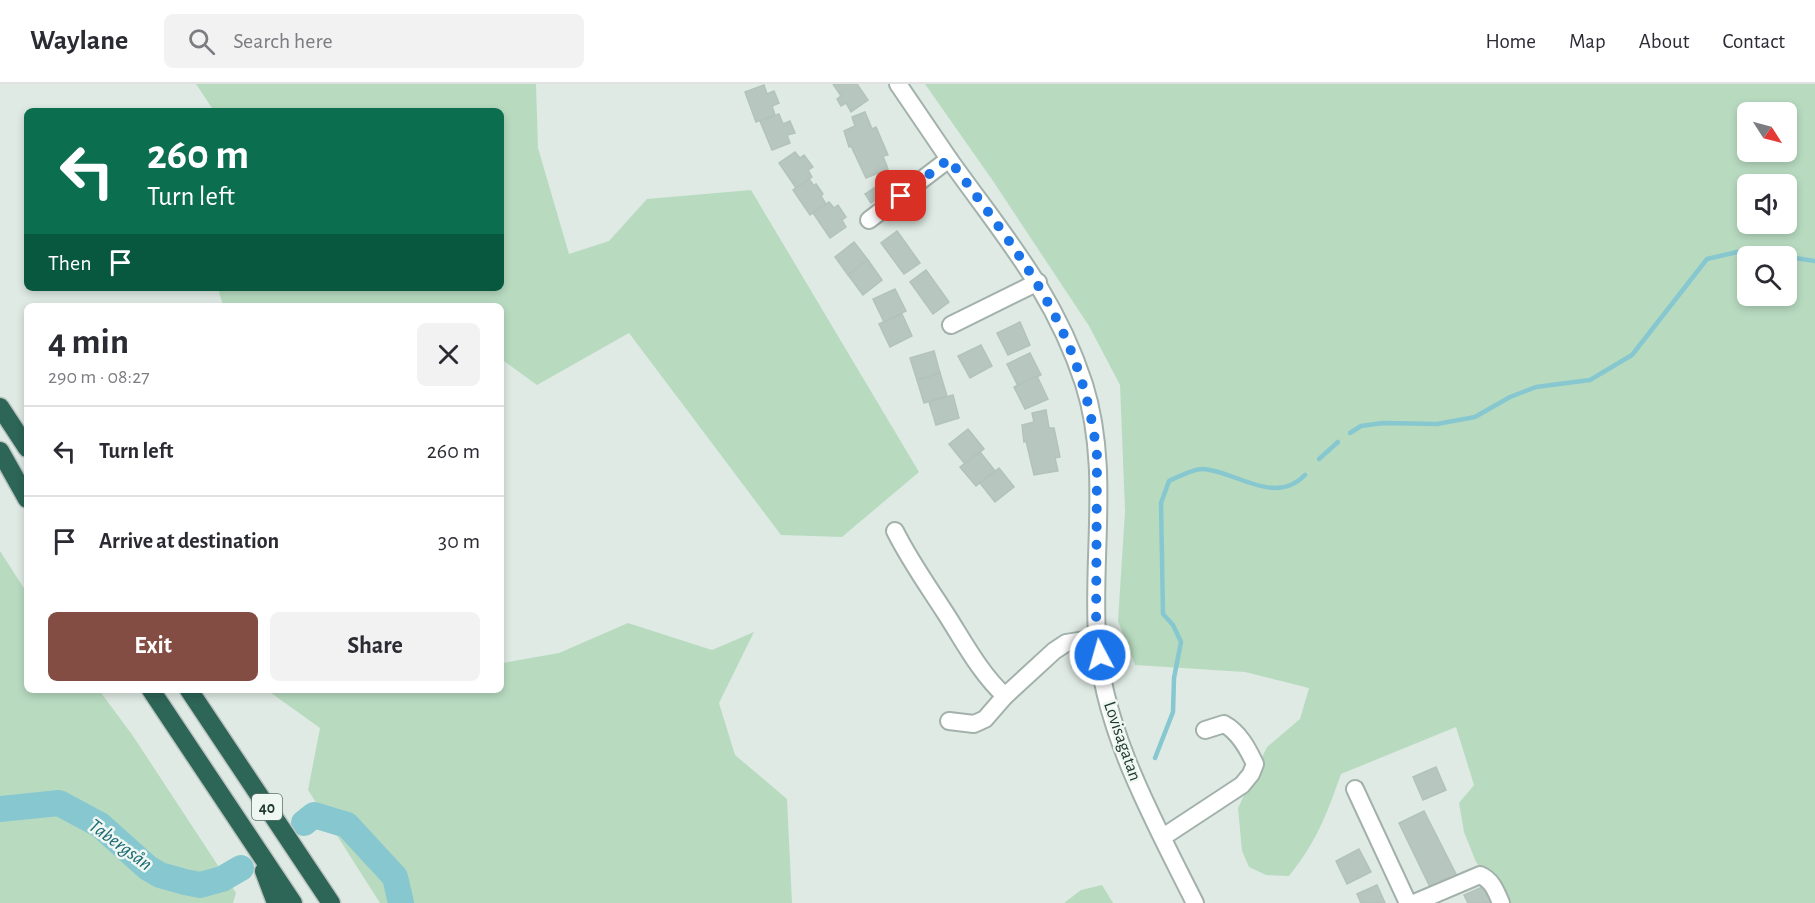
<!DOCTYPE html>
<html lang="en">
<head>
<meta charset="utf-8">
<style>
	:root { --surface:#fff; --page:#f2f2f3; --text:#2b2b33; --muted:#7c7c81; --line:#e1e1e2; --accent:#834d43 }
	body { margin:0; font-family:"Alegreya Sans",sans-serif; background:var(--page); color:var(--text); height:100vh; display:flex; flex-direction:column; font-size:22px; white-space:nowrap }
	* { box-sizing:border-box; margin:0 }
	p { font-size:20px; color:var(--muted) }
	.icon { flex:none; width:33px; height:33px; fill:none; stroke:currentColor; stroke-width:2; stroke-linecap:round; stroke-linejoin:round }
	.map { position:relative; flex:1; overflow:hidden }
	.drawer { position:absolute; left:24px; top:219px; width:480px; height:390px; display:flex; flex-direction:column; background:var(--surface); border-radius:9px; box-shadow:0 3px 9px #0003 }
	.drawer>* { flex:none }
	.guide { position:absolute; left:24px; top:24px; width:480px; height:183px; border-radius:9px; box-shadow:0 3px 9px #0003; background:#0b6e4f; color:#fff; overflow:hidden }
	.needle { width:39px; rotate:126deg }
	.fabs { position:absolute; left:1737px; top:18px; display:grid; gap:12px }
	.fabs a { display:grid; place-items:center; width:60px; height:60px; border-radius:9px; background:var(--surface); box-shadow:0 3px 9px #0003; font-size:30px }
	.pin { position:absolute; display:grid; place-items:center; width:51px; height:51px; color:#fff; margin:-26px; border-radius:12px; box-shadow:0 3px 9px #0006 }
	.me { position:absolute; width:66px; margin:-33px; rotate:354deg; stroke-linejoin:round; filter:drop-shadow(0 0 4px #0008) }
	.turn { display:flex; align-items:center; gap:21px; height:126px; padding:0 24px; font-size:27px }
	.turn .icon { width:78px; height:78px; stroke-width:2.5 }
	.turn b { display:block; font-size:42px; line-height:51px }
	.then { display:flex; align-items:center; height:57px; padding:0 24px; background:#0003; gap:12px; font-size:22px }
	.round { display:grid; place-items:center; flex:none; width:63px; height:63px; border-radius:9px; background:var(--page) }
	.head { display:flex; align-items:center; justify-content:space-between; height:102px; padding:0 24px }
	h1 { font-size:36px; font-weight:700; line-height:45px }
	.primary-button { display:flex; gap:12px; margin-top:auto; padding:12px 24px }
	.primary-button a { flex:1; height:69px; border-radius:9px; background:var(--accent); color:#fff; font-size:24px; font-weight:700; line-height:69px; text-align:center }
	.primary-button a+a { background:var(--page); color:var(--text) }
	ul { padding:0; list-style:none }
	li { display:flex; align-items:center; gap:18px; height:90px; padding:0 24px; border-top:2px solid var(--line) }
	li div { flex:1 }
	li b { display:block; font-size:22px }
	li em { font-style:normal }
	header { display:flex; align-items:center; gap:36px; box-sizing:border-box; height:84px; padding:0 30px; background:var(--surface); border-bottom:2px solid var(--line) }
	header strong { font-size:28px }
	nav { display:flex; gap:33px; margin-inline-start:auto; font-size:21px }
	.search { width:420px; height:54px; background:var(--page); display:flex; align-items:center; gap:15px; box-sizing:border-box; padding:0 21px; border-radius:9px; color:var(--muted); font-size:22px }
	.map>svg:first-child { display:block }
	.green { fill:#b8dbc0; fill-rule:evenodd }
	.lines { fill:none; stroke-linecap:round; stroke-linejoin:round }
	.stream { stroke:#87c7cf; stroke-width:4.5 }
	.river { stroke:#87c7cf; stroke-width:26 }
	.building { fill:#b7c7c0; stroke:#b1c3bb; stroke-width:1.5 }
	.minor-casing { stroke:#a2b1ab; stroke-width:20 }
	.highway-casing { stroke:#bcc4c2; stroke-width:21 }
	.minor { stroke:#fff; stroke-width:16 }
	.highway { stroke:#2d6557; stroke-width:18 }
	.route { stroke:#1a73e8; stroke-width:10; stroke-dasharray:0 18 }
	.labels { text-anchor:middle; stroke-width:5; stroke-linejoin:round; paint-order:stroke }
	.shield { fill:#eff7f2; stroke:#5e726c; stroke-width:1.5 }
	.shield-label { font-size:16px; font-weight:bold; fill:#203932 }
	.street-label { font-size:18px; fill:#203932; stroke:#eff7f2 }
	.water-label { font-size:20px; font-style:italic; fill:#1c6974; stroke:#eff7f2 }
</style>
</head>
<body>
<header>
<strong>Waylane</strong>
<div class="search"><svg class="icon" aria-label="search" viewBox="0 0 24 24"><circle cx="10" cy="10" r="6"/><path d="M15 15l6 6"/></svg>Search here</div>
<nav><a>Home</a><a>Map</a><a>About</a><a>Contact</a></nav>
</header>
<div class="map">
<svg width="1815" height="819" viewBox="0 0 1815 819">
	<rect width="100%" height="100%" fill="#dfeae4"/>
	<!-- green -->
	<g class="green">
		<polygon points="196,0 536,0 538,64 569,170 609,157 647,115 751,106 919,388 842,453 781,451 629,249 537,301 501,275 501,222 223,222 218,204 501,204 501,27 214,27"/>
		<path d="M925,0H1815V819H1509L1476,778L1464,748L1459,719L1474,701L1456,643L1341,690C1327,730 1316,759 1289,792L1266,791L1249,783L1242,767L1238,724L1267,663L1300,635L1309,604L1245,588L1135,581L1118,537L1125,427L1120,301L1089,242L993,97ZM1748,28H1786V68H1748ZM1748,100H1786V140H1748ZM1748,172H1786V212H1748Z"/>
		<polygon points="0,467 27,509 27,606 99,606 133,652 236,809 233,819 0,819"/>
		<polygon points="628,539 712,566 754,548 719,619 735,671 787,715 792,819 380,819 308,706 320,644 267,606 501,606 501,575 503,579 559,569"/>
		<polygon points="1102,801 1113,819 1064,819 1081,806"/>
	</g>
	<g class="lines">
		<!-- stream -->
		<g class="stream">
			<polyline points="1768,170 1815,177"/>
			<polyline points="1350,349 1361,342 1383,339 1437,340 1475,333 1510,313 1536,303 1590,296 1632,271 1707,175 1737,168 1749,169"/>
			<polyline points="1319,375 1338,358"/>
			<path d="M1155,674L1173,628L1174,594L1181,558L1173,541L1163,530L1161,419L1169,397C1178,393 1194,384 1204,385C1237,388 1275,422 1305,391"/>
		</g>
		<!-- river -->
		<g class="river">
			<polyline points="0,725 59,719 100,741 148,784 160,791 185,798 200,801 222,795 241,784"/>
			<polyline points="304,739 314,731 347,741 395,793 401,819"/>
		</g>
	</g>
	<!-- building -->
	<g class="building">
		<polygon points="833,0 857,0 868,16 851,28 846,19 841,22 837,15 841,12"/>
		<polygon points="764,1 767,10 774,7 779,19 772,22 775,31 756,38 745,8"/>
		<polygon points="865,28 872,45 876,43 888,71 883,72 888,85 866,94 851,62 849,63 844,47 855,42 852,33"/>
		<polygon points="779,30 783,40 790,37 795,49 787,51 790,59 772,66 760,37"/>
		<polygon points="795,68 800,74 804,71 813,83 808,86 812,93 796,104 779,79"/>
		<polygon points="809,95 814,102 816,100 823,110 821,112 826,120 810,131 793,106"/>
		<polygon points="879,101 885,110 871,119 865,110"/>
		<polygon points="829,118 834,124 838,121 846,133 842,136 846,143 830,154 813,129"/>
		<polygon points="897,147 920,179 904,190 881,159"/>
		<polygon points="854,158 868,176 848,191 835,173"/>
		<polygon points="868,176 882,196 863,211 848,191"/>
		<polygon points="926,186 949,218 933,230 910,198"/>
		<polygon points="895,205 906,227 884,238 873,215"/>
		<polygon points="902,230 912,252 890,263 879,240"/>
		<polygon points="1020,238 1030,261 1008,271 997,249"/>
		<polygon points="981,261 992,282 970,294 958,272"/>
		<polygon points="934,267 940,289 917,296 910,274"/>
		<polygon points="1030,269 1041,291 1018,302 1007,280"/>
		<polygon points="940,289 947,312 924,319 917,296"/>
		<polygon points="1037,292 1048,315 1025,325 1014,303"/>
		<polygon points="953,311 959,334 936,341 929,318"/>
		<polygon points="1046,326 1049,344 1054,344 1060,373 1055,374 1058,387 1034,391 1026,357 1024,358 1022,341 1034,338 1032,329"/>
		<polygon points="968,345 984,365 965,380 949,360"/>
		<polygon points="980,368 995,387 976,402 960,383"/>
		<polygon points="999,384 1014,403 995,418 980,399"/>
		<polygon points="1436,683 1446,706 1423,716 1413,693"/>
		<polygon points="1424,727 1457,792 1431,805 1399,739"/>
		<polygon points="1359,765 1371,788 1347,800 1336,777"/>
		<polygon points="1489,800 1497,819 1468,819 1464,811"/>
		<polygon points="1377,801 1385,819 1361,819 1357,810"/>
	</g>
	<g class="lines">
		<!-- minor casing -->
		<g class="minor-casing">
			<g id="minor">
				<path d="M898,0C915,25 932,50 949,75C1003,151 1054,208 1084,300C1110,382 1092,468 1097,552C1101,643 1155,739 1195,819"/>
				<polyline points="869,136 949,75"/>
				<polyline points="951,241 1038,198"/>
				<path d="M895,447C910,477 928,502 946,530C964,558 980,589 1005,612"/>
				<polyline points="949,637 974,640 985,635 1005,612 1054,567 1066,559 1097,554"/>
				<polyline points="1355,705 1408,819"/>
				<path d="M1163,753L1242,701L1251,690L1255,680C1248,665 1239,648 1224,640L1205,646"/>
				<path d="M1414,819L1480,791C1492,796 1496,807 1501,819"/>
			</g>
		</g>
		<!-- highway casing -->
		<g class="highway-casing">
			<g id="highway">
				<polyline points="0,323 27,364"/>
				<polyline points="0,367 27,415"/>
				<polyline points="151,606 293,819"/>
				<polyline points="189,606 331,819"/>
				<polyline points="264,787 276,819"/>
			</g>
		</g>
		<!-- minor -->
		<use href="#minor" class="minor"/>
		<!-- highway -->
		<use href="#highway" class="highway"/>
	</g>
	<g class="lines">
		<!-- route -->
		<path class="route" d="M901,112L949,75C1021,173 1083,246 1097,372L1096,554L1100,571"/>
	</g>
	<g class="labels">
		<!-- shield labels -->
		<rect class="shield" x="252" y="710" width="30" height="26" rx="4.5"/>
		<g class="shield-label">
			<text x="267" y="729">40</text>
		</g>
		<!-- street labels -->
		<g class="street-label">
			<text transform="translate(1123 657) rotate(71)" y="6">Lovisagatan</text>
		</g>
		<!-- water labels -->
		<g class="water-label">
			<text transform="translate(121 760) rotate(36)" y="7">Tabergsån</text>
		</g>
	</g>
</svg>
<div class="fabs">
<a><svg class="needle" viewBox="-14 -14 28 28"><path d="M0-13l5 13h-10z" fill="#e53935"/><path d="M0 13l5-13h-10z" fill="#7c7c81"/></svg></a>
<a><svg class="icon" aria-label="sound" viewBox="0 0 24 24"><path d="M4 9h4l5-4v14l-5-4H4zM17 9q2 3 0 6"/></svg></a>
<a><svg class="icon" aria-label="search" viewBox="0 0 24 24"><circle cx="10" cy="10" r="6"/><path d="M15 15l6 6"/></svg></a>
</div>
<div class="pin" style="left:901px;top:112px;background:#d93025"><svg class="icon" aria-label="arrive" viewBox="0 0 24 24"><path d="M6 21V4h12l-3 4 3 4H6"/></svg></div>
<svg class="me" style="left:1100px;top:571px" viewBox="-20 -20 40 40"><circle r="17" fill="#1a73e8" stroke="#fff" stroke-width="3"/><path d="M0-11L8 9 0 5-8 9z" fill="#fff"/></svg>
<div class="guide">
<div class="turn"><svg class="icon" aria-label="left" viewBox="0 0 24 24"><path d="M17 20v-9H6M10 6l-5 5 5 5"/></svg><div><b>260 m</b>Turn left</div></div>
<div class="then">Then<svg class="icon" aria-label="arrive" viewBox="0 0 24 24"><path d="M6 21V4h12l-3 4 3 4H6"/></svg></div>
</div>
<section class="drawer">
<div class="head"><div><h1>4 min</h1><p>290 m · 08:27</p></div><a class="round"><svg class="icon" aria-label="close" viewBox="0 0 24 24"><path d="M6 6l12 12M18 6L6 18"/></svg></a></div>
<ul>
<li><svg class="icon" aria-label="left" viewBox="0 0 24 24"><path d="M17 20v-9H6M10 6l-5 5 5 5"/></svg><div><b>Turn left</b></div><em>260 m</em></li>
<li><svg class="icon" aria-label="arrive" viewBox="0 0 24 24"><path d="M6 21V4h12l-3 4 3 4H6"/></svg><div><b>Arrive at destination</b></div><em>30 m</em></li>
</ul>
<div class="primary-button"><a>Exit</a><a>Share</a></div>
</section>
</div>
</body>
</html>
